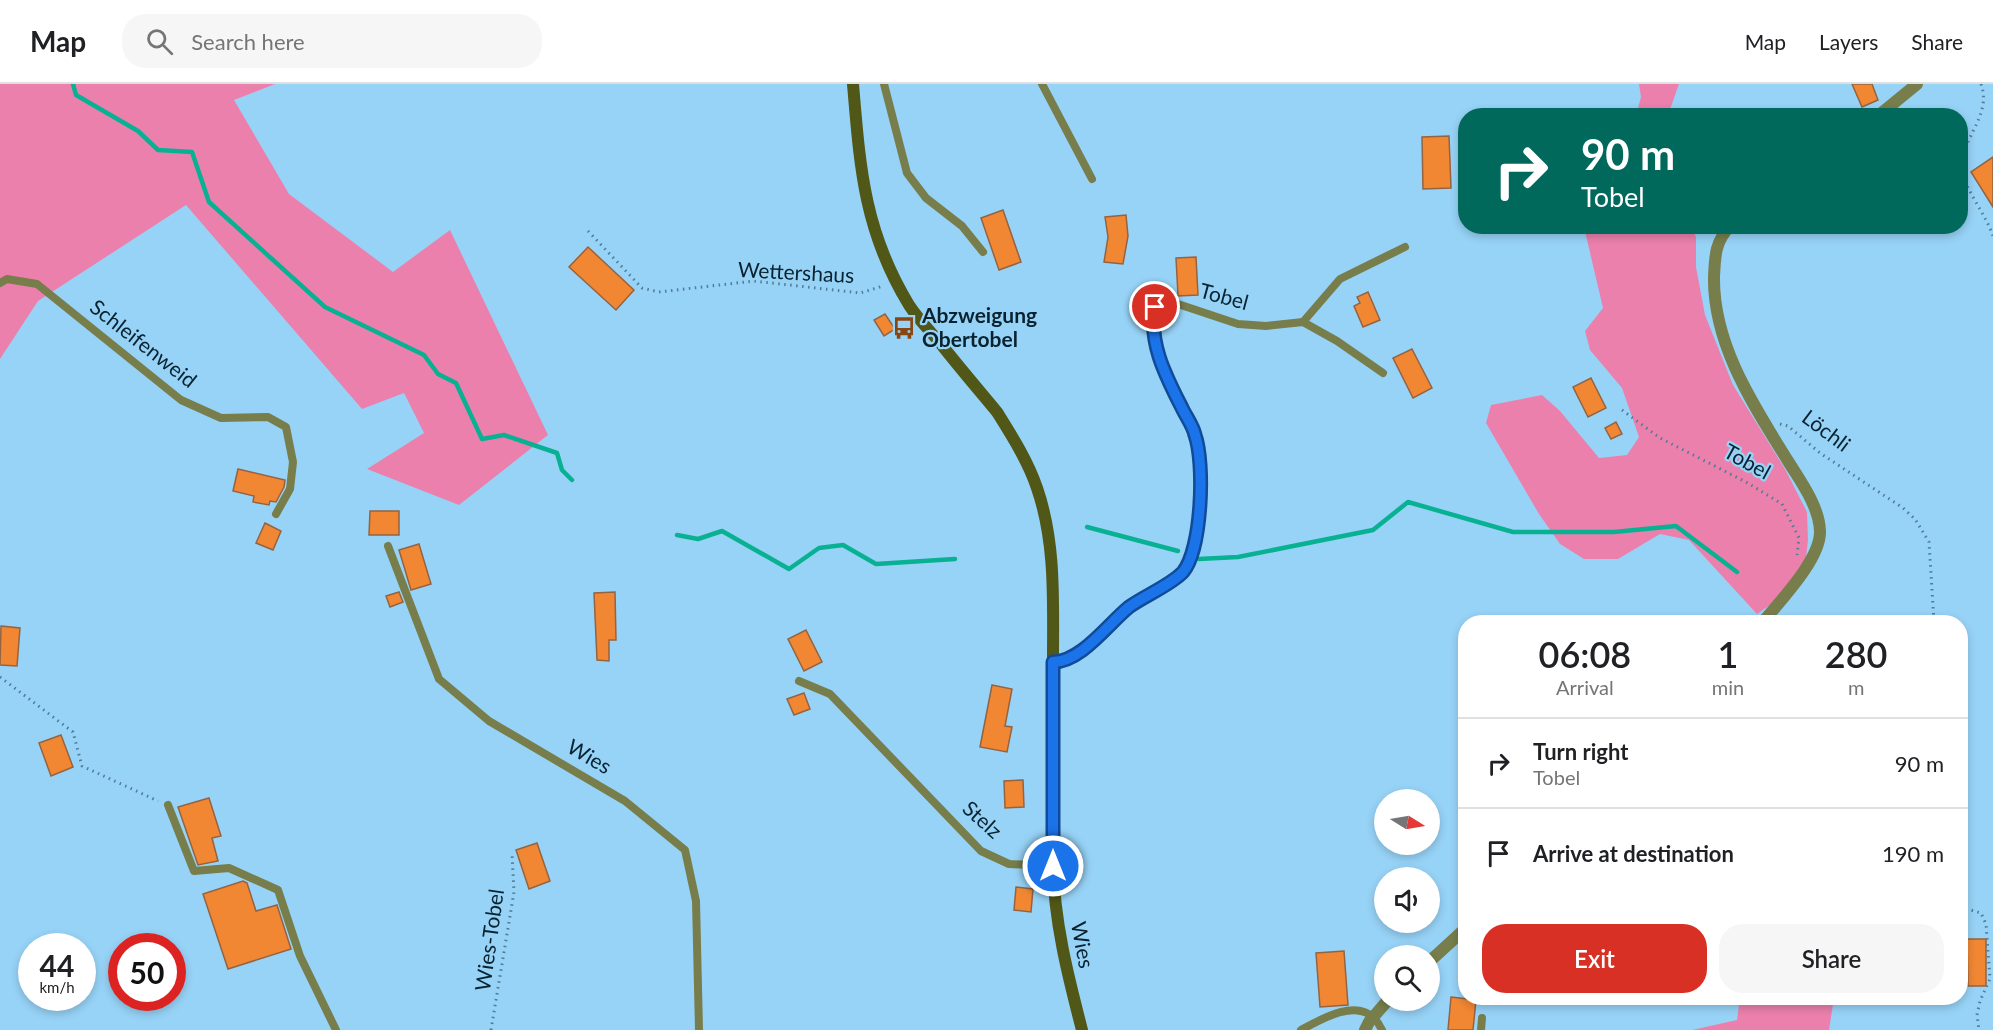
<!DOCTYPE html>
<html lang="en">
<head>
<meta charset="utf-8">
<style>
	:root { --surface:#fff; --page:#f6f6f6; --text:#202124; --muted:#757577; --line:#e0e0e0; --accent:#d93025 }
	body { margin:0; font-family:Lato,sans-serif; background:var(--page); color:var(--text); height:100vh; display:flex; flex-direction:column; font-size:22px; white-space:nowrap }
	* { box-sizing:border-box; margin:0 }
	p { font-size:20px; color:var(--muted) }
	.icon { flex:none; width:33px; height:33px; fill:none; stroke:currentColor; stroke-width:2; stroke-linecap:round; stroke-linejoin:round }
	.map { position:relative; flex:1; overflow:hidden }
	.sheet { position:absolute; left:1458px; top:531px; width:510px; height:390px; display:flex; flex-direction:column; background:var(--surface); border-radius:24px; box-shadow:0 3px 9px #0003 }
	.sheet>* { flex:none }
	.hud { position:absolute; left:1458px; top:24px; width:510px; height:126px; border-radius:24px; box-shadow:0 3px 9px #0003; background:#00695c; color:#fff; overflow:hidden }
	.needle { width:39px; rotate:101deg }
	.fabs { position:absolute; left:1374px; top:705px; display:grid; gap:12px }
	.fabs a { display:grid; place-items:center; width:66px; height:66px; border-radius:50%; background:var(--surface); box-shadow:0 3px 9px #0003; font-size:30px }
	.speed { position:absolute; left:18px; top:849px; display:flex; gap:12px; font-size:30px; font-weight:700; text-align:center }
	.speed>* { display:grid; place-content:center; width:78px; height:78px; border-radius:50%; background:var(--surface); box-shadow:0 3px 9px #0003; line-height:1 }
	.speed small { font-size:15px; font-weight:400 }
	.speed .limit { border:9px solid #d22; background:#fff; color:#111 }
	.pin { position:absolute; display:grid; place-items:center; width:51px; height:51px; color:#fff; margin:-26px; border:3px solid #fff; border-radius:50%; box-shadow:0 2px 6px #0007 }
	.me { position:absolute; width:66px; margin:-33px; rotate:0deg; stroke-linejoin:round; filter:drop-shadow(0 0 4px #0008) }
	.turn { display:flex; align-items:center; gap:21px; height:126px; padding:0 24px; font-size:27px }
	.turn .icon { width:78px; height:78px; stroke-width:2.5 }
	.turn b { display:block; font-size:42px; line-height:51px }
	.eta { display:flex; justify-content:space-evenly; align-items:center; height:102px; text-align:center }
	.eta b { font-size:36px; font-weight:600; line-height:42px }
	.primary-button { display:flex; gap:12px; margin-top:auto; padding:12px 24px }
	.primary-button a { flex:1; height:69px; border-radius:24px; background:var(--accent); color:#fff; font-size:24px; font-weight:600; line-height:69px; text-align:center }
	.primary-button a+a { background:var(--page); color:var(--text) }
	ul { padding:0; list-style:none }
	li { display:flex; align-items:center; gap:18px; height:90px; padding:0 24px; border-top:2px solid var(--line) }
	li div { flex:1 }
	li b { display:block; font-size:22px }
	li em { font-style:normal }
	header { display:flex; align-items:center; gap:36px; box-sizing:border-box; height:84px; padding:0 30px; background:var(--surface); border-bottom:2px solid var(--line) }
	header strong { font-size:28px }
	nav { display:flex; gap:33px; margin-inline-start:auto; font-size:21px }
	.search { width:420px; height:54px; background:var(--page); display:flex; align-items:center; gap:15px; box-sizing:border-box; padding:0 21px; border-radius:24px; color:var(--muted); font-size:22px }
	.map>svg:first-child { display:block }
	.green { fill:#eb80ad }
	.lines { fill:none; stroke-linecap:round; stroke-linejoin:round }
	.stream { stroke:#09b193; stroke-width:4.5 }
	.building { fill:#f18733; stroke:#946342; stroke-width:1.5 }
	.path { stroke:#517c95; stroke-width:3; stroke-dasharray:1.5 4.5; stroke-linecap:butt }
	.service { stroke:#777e4b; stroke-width:8 }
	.minor { stroke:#777e4b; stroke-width:12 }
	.secondary { stroke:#515716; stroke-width:12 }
	.route-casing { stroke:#114b97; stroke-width:15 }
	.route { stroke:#1a73e8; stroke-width:10 }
	.labels { text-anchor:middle; stroke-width:4.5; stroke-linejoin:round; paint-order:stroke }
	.street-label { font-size:21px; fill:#09222f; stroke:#97d3f7 }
	.poi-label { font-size:21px; font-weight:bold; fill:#09222f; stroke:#97d3f7; text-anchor:start }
</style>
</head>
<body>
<header>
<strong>Map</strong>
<div class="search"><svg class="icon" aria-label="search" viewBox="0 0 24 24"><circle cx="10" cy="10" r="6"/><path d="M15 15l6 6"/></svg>Search here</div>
<nav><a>Map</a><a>Layers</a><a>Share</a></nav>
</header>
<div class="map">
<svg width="1993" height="946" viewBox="0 0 1993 946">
	<rect width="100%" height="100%" fill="#97d3f7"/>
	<!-- green -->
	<g class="green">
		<polygon points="0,0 275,0 234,16 289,110 393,188 450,146 548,351 459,421 367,385 424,349 404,309 362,325 186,121 38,217 0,275"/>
		<polygon points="1639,0 1679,0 1668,31 1636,31 1641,13"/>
		<polygon points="1584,143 1693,143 1696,154 1696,183 1705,231 1733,301 1785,385 1807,428 1808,456 1805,482 1783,512 1757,530 1689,456 1660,450 1618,475 1584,475 1560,460 1539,430 1486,339 1491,321 1542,311 1560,327 1599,374 1627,371 1639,353 1622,304 1590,266 1585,247 1603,224"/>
		<polygon points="1740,914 1834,914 1829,946 1692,946 1737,936"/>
	</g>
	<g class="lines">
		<!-- stream -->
		<g class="stream">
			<polyline points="73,0 76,11 138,47 158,66 192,68 209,118 325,223 424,271 438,290 456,299 482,355 504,351 557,369 562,386 572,396"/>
			<polyline points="1087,443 1178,467"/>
			<polyline points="677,451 698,455 722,447 789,485 819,464 843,461 876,480 955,475"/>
			<polyline points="1199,475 1238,473 1373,446 1408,418 1513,448 1614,448 1676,442 1737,488"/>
		</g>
	</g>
	<!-- building -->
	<g class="building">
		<polygon points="1852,0 1872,0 1878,16 1862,23"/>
		<polygon points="1449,52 1451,104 1423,105 1422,53"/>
		<polygon points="1993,73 1993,123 1971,88"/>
		<polygon points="1003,126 1021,178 999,186 981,134"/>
		<polygon points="1126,131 1128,152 1123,180 1104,178 1108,153 1105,133"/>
		<polygon points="588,163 634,206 616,226 569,183"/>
		<polygon points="1196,173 1198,211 1178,212 1176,174"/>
		<polygon points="1368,208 1380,236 1363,243 1354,222 1360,219 1357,213"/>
		<polygon points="885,230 895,245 884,252 874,236"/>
		<polygon points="1412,265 1432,304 1413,314 1393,274"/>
		<polygon points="1591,294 1606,324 1588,333 1573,303"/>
		<polygon points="1616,338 1622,350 1611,355 1605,344"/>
		<polygon points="238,385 285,396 284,403 276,418 270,417 269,421 253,418 254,412 233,407"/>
		<polygon points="370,427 399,427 399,451 369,451"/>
		<polygon points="265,439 281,447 273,466 256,459"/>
		<polygon points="419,460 431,500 411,506 399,466"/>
		<polygon points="399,508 403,518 390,523 386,512"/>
		<polygon points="615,508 616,556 609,556 609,577 597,576 594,509"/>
		<polygon points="1,542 20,544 17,582 0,581"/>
		<polygon points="806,546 822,578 804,587 788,555"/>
		<polygon points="992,601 1012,605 1005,642 1012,643 1007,668 980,663"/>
		<polygon points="804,609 810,625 794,631 787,615"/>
		<polygon points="61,651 73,683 51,692 39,659"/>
		<polygon points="1023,696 1024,723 1005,724 1004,697"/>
		<polygon points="209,714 221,752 212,754 218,777 198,781 178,723"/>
		<polygon points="537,759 550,797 529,805 516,766"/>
		<polygon points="243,797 247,799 256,827 277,821 291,865 228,885 203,810"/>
		<polygon points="1016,803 1033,805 1031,828 1014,826"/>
		<polygon points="1967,855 1986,855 1986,902 1968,902"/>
		<polygon points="1344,867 1348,921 1320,923 1316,869"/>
		<polygon points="1451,913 1476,916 1473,946 1448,946"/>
	</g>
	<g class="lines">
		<!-- path -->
		<g class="path">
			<path d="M1981,0C1993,33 1957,58 1962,88C1966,106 1987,133 1993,152"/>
			<polyline points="588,147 642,204 659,208 754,197 860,209 883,202"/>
			<polyline points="1622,326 1660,354 1746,398 1782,420 1799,454 1797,471"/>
			<polyline points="1780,340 1788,342 1820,369 1903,424 1915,435 1929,458 1934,538"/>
			<polyline points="0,593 73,648 82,682 158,717"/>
			<polyline points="1960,823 1981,829 1986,840 1990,895 1980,917 1977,931 1979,946"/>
			<polyline points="491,946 514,808 512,770"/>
		</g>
		<!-- service -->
		<g class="service">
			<polyline points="884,0 907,89 926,114 962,142 983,168"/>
			<polyline points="1042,0 1092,95"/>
			<polyline points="0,199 7,195 37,200 181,316 221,334 268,333 286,343 293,378 290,405 276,430"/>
			<polyline points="1303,238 1340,195 1405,163"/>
			<polyline points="388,462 439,595 489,637 625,717 685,766 696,817 699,946"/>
			<path d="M1053,578C1081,578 1109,540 1129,523C1144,512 1171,501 1182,488C1202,466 1205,379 1195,351C1192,342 1187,334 1183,326C1167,294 1148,260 1155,223L1169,217L1238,240L1266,242L1303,238L1337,257L1383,289"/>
			<polyline points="799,597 830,610 981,767 1009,780 1053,782"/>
			<polyline points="168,721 194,787 229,784 278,806 300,872 336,946"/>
			<path d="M1301,946C1320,936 1354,915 1374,934C1377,937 1380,942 1382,946"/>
			<polyline points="1481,946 1482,934"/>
		</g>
		<!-- minor -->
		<g class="minor">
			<polyline points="1878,32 1917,0"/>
			<path d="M1730,142C1715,158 1715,172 1714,193C1713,261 1754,322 1788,377C1801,398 1819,422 1820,447C1821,475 1780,517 1763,538"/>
			<polyline points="1430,877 1466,844"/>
			<polyline points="1365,946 1369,938 1388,916"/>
		</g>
		<!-- secondary -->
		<path class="secondary" d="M853,0C860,84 864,147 909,221C918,235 930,247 941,260C959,283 978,305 997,328C1012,352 1028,377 1037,404C1056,459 1053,518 1053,576C1053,644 1051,712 1053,781C1054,837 1068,892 1082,946"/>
	</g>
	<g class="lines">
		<!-- route casing -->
		<g class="route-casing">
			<path id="route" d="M1053,782V578C1081,578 1108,540 1129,523C1144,512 1171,501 1183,488C1202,465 1205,379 1195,351C1193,342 1187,334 1183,326C1167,294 1148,260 1155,223"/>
		</g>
		<!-- route -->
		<use href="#route" class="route"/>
	</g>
	<!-- icons -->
	<defs>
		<g id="bus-bare" transform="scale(1.8)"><path d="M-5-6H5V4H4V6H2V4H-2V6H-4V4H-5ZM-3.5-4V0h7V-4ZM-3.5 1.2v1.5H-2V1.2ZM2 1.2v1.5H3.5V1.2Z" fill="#884711" stroke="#97d3f7" stroke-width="2.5" paint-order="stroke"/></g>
	</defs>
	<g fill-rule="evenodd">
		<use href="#bus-bare" x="904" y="244"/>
	</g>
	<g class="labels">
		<!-- street labels -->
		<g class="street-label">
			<text transform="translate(796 189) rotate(3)" y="7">Wettershaus</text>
			<text transform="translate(1224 213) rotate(15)" y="7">Tobel</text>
			<text transform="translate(143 260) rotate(38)" y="7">Schleifenweid</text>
			<text transform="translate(1826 347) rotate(37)" y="7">Löchli</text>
			<text transform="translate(1747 378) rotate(29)" y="7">Tobel</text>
			<text transform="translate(589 673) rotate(30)" y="7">Wies</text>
			<text transform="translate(982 736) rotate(42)" y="7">Stelz</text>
			<text transform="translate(490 856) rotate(-82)" y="7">Wies-Tobel</text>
			<text transform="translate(1082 861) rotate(79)" y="7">Wies</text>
		</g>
		<!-- poi labels -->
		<g class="poi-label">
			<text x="922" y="239">Abzweigung<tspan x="922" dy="24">Obertobel</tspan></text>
		</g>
	</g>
</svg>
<div class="fabs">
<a><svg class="needle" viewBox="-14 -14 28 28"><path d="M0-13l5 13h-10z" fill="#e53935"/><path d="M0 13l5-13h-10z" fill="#757577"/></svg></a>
<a><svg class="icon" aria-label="sound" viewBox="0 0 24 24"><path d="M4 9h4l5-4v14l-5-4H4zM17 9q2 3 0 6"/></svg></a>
<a><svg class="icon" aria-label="search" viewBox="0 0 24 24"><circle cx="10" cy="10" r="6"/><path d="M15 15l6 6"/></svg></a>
</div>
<div class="speed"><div>44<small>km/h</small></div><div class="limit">50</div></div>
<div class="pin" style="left:1155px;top:223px;background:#d93025"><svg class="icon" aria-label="arrive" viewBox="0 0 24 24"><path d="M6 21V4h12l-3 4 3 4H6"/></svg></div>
<svg class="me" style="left:1053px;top:782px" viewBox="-20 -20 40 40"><circle r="17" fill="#1a73e8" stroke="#fff" stroke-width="3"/><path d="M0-11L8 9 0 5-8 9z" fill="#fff"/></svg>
<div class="hud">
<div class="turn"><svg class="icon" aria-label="right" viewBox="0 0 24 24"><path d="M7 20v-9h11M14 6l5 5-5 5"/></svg><div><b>90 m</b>Tobel</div></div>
</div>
<section class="sheet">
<div class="eta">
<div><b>06:08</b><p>Arrival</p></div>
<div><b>1</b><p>min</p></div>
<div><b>280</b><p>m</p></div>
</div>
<ul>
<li><svg class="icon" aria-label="right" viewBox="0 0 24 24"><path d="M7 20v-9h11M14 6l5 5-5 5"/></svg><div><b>Turn right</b><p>Tobel</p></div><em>90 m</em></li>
<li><svg class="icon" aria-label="arrive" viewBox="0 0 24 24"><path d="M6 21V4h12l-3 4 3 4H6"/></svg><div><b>Arrive at destination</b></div><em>190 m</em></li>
</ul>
<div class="primary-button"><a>Exit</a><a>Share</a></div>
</section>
</div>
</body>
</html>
